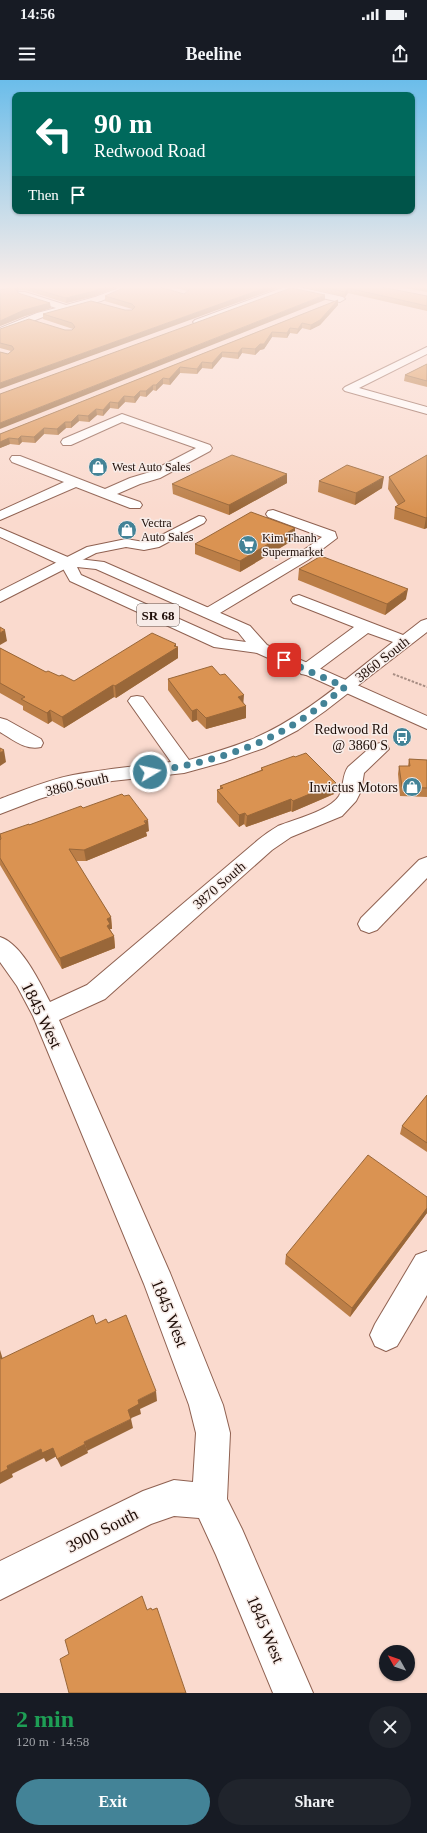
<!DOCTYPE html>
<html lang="en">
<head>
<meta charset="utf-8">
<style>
	:root { --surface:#171b24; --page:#20242c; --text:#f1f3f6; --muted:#9ea1a6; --accent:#438397 }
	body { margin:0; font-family:Georgia,serif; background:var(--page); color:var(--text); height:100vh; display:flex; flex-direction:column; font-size:15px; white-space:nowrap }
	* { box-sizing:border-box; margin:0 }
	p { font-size:13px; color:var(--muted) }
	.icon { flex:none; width:22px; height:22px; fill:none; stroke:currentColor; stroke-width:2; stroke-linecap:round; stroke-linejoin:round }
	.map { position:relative; height:1613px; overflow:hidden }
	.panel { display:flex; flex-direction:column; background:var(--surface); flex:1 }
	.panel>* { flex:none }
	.banner { position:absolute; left:12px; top:12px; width:403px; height:122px; border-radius:8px; box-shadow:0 1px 3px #0004; background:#00695c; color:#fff; overflow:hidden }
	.needle { width:26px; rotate:310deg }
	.buttons { position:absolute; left:379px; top:1565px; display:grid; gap:8px }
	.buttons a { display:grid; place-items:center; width:36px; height:36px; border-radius:50%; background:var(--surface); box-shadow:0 1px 3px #0004; font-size:20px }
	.pin { position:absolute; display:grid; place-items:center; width:34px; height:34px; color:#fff; margin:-17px; border-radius:8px; box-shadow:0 2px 6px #0006 }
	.me { position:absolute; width:44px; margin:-22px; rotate:81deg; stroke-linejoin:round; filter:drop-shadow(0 0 3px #0008) }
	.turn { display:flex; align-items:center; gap:14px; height:84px; padding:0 16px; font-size:18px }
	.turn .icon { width:52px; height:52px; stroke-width:2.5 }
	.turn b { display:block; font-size:28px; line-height:34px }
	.then { display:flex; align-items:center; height:38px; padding:0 16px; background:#0003; gap:8px; font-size:15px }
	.round { display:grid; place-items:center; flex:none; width:42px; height:42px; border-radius:21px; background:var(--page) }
	.summary { display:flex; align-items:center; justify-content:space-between; height:68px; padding:0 16px }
	h1 { font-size:24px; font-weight:800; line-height:30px; color:#1e9e55 }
	.primary-button { display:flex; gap:8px; margin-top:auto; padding:8px 16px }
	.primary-button a { flex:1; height:46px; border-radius:24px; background:var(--accent); color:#fff; font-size:16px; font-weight:800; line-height:46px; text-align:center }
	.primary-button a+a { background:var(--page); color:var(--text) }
	.status { display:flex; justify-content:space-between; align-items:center; height:28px; padding:0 20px; background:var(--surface); direction:ltr }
	.status svg { height:11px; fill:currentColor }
	header { display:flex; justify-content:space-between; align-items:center; height:52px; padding:0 16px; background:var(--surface); font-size:18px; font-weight:800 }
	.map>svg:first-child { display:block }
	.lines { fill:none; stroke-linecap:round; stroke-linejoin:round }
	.minor-casing { stroke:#8f6151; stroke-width:2 }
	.major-casing { stroke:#8f6151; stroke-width:2 }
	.path { stroke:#a78d83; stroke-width:2; stroke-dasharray:2.5 1.5; stroke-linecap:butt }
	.minor { fill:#fff; fill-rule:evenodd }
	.major { fill:#fff; fill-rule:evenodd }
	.wall { fill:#bb7e47 }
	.shaded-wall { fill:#996739 }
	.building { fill:#da9352; stroke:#996739 }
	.route { stroke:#438397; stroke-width:7; stroke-dasharray:0 12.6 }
	.labels { text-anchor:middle; stroke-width:3; stroke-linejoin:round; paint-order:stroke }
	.far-poi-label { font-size:12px; fill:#1e0d07; stroke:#f7ece8; text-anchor:start }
	.shield { fill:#f7ece8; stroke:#5f504a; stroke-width:1 }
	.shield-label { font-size:13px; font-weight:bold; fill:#1e0d07 }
	.street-label { font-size:14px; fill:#1e0d07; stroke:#f7ece8 }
	.poi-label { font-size:14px; fill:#1e0d07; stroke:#f7ece8; text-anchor:end }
	.near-street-label { font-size:17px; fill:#1e0d07; stroke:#f7ece8 }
</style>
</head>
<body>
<div class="status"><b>14:56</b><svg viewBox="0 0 49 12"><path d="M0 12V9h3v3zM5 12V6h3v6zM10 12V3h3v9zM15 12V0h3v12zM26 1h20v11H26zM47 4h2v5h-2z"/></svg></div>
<header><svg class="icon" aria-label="menu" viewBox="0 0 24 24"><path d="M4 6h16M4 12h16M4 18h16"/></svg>Beeline<svg class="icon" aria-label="share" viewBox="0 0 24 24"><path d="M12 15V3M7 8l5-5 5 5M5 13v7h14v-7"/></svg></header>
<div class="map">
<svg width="427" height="1613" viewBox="0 0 427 1613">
	<rect width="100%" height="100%" fill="#fadace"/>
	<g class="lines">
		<!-- minor casing -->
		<g class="minor-casing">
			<g id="minor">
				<polygon points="127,205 139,205 101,221 43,237 0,254 0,248 37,233 56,228 19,216 17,214 19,212 25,212 66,225 95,217"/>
				<polygon points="290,205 343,217 345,219 340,222 291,211 201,244 195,244 193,242 195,240"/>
				<polygon points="377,205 389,205 380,210 377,209 376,207"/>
				<polygon points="427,267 427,274 359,308 427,327 427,334 345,311 343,309 345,307"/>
				<polygon points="122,334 210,365 212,368 210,371 160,398 140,404 117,414 140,422 142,425 140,428 130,428 76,407 0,440 0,431 64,402 12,382 10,379 12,376 20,376 105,409 130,398 150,392 196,368 122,342 71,365 63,365 61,362 63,359"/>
				<polygon points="273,430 335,452 337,458 308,480 215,536 209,538 203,536 201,533 203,530 298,474 322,457 268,437 266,434 268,431"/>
				<polygon points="199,436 204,437 206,440 204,443 159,467 144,470 126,467 96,473 0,522 0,511 87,467 126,459 144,462 150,461"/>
				<path d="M299,515L403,555L421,541L427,539V552L325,631L298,650L264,668L224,682L184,693L112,701L74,708L39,719L0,734V719C24,710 48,700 73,695C105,689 138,686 171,682L128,621L131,617L137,616L143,617L189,680C209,674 230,668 250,660C302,639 348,597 393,562L368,553L313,594L307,595L301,594L298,590L301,586L354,547L293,523L291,520L293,517Z"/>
				<path d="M0,638L7,640L41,659L43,663L41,667C26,671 12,659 0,652Z"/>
				<path d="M380,663L387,665L389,669L364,693L361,711L356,721L342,736L291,757L272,770L105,919L59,940L170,1193L223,1325L230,1353L227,1419L242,1449L313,1613H273L216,1475L199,1438L174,1436L151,1444L0,1520V1481L143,1411L174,1400L193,1402L196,1353L189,1325L144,1204L33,936L17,906L0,882V857C22,864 40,903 50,922L87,905L258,760C264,755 271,750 278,746C295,739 329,731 339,716C344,707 342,695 348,687L373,665Z"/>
				<polygon points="427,777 427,798 377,850 369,853 361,850 358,844 361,838 419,780"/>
				<polygon points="427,1171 427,1215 397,1266 386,1271 375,1266 370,1255 375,1244 416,1175"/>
			</g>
		</g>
		<!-- major casing -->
		<g class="major-casing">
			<path id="major" d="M0,448L70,478L104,482L250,546L267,565L427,636V649L257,573L214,567L70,501L61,485L0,457ZM77,487L96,489L238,552L246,562L224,559L81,495Z"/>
		</g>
		<!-- path -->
		<polyline class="path" points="393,594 427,607"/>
		<!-- minor -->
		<use href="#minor" class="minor"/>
		<!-- major -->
		<use href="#major" class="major"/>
	</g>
	<!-- wall -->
	<g class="wall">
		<polygon points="20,205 95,216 66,223 25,210 19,210 17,212 18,213 51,228 25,236 0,246 0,210"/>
		<polygon points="165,205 286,205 8,274 11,271 0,268 0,249 72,250 73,249 43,239 43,234 132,230 133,229 132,229 105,221 105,216 184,214 188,211"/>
		<polygon points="295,205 371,205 427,216 427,231 348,213 345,217"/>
		<polygon points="389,205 427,205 427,212"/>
		<polygon points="338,220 338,225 320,245 310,250 302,248 297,254 290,253 287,258 272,257 264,269 260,270 255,275 242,273 238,279 222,277 212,289 202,288 197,294 180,293 170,305 163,304 156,311 153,310 146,317 140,316 135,323 125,322 118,329 110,328 103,336 97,335 89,342 79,341 71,348 66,348 58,355 44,354 35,363 22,362 19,365 10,364 0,368 0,354"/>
		<polygon points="427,284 427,307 404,301 405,295"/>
		<polygon points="427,375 427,448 424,449 394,439 395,427 398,425 388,409 389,397"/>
		<polygon points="319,401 382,408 355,425 318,412"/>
		<polygon points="287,403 229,435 173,414 172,404"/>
		<polygon points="295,448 295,459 240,492 195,474 195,464"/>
		<polygon points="299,489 406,519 385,535 298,500"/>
		<polygon points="176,567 178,578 116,618 114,617 64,648 52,641 48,644 23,630 23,626 0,613 0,568 46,592 74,601"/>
		<polygon points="168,599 243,623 246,626 246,638 206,649 197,640 192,642 168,610"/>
		<polygon points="409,679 427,680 427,717 400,716 398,694 399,686 408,686"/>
		<polygon points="261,688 334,714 292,732 291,731 246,747 244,744 239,747 217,722 217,710 220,709 220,706 261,690"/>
		<polygon points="83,728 149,751 146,752 147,756 86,781 76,781 111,837 112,849 110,849 111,851 114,856 115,868 62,889 0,785 0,754"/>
		<polygon points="427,1015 427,1072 400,1054 402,1046"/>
		<polygon points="427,1117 427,1133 350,1237 285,1184 286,1175"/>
	</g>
	<!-- shaded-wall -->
	<g class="shaded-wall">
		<polygon points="0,205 7,205 0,207"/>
		<polygon points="110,205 123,205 95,216 66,223 66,218"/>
		<polygon points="273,205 286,205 0,309 0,303"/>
		<polygon points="18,206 19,210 16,213 15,208"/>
		<polygon points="348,208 348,213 345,217 345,212"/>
		<polygon points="325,215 325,220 0,349 0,343"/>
		<polygon points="338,220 338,225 320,245 310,250 311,245"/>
		<polygon points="50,223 51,228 25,236 0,246 0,241 24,230"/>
		<polygon points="302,243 302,248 297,254 298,249"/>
		<polygon points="290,248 290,253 287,258 287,253"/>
		<polygon points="272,252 272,257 264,269 260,270 255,275 255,269"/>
		<polygon points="242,268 242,273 238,279 238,273"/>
		<polygon points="222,272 222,277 212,289 212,283"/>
		<polygon points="202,282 202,288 197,294 197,289"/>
		<polygon points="180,287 180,293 170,305 169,299"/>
		<polygon points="163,298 163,304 156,311 156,305"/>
		<polygon points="153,305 153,310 146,317 146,311"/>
		<polygon points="140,311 140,316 135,323 134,317"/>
		<polygon points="124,316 125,322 118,329 118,323"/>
		<polygon points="110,322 110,328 103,336 103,330"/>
		<polygon points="96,329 97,335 89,342 88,336"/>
		<polygon points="78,335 79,341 71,348 71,342"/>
		<polygon points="65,342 66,348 58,355 57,349"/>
		<polygon points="44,348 44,354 35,363 34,357"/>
		<polygon points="21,356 22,362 19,365 18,359"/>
		<polygon points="9,358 10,364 0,368 0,362"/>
		<polygon points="287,394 287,403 229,435 229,425"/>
		<polygon points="384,397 382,408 355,425 356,413"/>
		<polygon points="427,437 427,448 424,449 426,438"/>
		<polygon points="295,448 295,459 240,492 240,481"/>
		<polygon points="408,509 406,519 385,535 387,524"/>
		<polygon points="5,550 7,561 0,565 0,553"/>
		<polygon points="176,564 176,568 178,567 178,578 116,618 115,606"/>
		<polygon points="113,605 114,617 64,648 62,637"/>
		<polygon points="244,615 243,627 238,617"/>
		<polygon points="246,626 246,638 206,649 206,638"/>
		<polygon points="197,629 197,640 192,642 192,631"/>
		<polygon points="50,630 52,641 48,644 47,633"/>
		<polygon points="4,670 6,682 0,686 0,673"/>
		<polygon points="336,703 334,714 292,732 293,721"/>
		<polygon points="291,719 291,731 246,747 247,736"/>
		<polygon points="245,733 244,744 239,747 239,735"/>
		<polygon points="148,740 149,751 146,752 147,756 86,781 84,770"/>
		<polygon points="111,837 112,849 110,849 111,856 109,857 107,839"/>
		<polygon points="114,856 115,868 62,889 60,878"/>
		<polygon points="427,1128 427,1133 350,1237 352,1228"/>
		<polygon points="0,1270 6,1289 1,1279 0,1275"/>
		<polygon points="156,1311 157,1321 140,1329 141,1334 129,1339 128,1330 138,1320"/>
		<polygon points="131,1339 133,1348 87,1371 84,1362"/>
		<polygon points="85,1364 88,1373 61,1387 57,1379"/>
		<polygon points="53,1368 57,1376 46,1382 44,1378 12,1394 13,1397 0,1404 0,1393 7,1386 41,1369"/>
	</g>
	<!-- building -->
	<g class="building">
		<polygon points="20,205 110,205 94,211 66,218 24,206 18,206 15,208 18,213 50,223 24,230 0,241 0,210"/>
		<polygon points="130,205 153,205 184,214 190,209 187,206 184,205 273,205 0,303 0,272 8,274 14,269 12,266 0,263 0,249 29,239 65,250 72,250 75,247 72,243 43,234 91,221 125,230 132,230 135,227 132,224 105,216"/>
		<polygon points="316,205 371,205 427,216 427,226 348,208 345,212"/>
		<polygon points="414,205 427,205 427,207"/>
		<polygon points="291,208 325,215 0,343 0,314"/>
		<polygon points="338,220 320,240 311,245 302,243 298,249 290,248 287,253 272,252 264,264 260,264 255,269 242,268 238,273 222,272 212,283 202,282 197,289 180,287 169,299 163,298 156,305 153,305 146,311 140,311 134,317 124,316 118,323 110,322 103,330 96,329 88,336 78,335 71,342 65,342 57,349 44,348 34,357 21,356 18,359 9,358 0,362 0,354"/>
		<polygon points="427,284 427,301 405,295"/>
		<polygon points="232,375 287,394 229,425 172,404"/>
		<polygon points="427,375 427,437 426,438 395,427 405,421 389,397"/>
		<polygon points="347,385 384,397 356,413 319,401"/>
		<polygon points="251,432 295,448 240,481 195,464"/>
		<polygon points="321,476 408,509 387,524 299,489"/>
		<polygon points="0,547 5,550 0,553"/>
		<polygon points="152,553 176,564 174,566 178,567 115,606 113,605 62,637 50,630 47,633 21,619 25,617 0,603 0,568 46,592 48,591 59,596 62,595 74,601"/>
		<polygon points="212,586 220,595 225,594 244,615 238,617 246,626 206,638 197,629 192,631 168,599"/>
		<polygon points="0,668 4,670 0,673"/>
		<polygon points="306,673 336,703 293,721 291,719 247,736 245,733 239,735 217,710 223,708 220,706 263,690 261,688 294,676 295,677"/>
		<polygon points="409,679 427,680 427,708 402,707 399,686 410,686"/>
		<polygon points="122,714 124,716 129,715 148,740 144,741 146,744 84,770 69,769 111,837 107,839 110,844 107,846 114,856 60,878 0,778 0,760 1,759 0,754 29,744 29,745 81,726 83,728"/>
		<polygon points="427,1015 427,1063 402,1046"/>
		<polygon points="368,1075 427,1117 427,1128 352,1228 286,1175"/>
		<polygon points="93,1235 96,1244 106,1239 108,1243 126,1235 156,1311 138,1320 139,1324 128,1330 131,1339 84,1362 85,1364 57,1379 53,1368 42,1373 41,1369 7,1386 8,1389 0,1393 0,1275 1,1279"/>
		<polygon points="142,1516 147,1530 151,1528 152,1530 157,1528 186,1613 69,1613 60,1579 69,1574 65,1560"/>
	</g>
	<!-- sky -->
	<linearGradient id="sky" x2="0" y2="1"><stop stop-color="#6bbdea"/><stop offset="0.48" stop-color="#fdeee9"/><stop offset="1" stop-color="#fdeee9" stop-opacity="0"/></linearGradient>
	<rect width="427" height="431" fill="url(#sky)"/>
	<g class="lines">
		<!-- route -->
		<path class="route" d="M150,692C199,684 248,672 291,646C310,635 328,620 345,607L284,580"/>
	</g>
	<!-- icons -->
	<defs>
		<g id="shop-disc" transform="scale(1)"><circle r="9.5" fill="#438397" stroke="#f7ece8"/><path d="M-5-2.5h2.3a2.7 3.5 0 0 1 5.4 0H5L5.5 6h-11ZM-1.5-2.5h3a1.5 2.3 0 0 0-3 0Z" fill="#fff"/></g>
		<g id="supermarket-disc" transform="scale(1)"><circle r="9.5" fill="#438397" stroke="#f7ece8"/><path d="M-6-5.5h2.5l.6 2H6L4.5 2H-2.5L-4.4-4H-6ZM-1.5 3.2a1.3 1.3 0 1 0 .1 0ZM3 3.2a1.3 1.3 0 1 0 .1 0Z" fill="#fff"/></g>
		<g id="bus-disc" transform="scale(1)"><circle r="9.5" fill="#438397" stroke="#f7ece8"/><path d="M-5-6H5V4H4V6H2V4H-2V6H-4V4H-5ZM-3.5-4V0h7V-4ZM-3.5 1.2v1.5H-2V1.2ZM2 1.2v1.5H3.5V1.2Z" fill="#fff"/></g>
	</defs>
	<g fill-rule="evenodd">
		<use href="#shop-disc" x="98" y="387"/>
		<use href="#shop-disc" x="127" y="450"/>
		<use href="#supermarket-disc" x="248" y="465"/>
		<use href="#bus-disc" x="402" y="657"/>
		<use href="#shop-disc" x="412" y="707"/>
	</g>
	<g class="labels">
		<!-- far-poi labels -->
		<g class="far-poi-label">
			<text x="112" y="391">West Auto Sales</text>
			<text x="141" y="447">Vectra<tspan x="141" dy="14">Auto Sales</tspan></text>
			<text x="262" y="462">Kim Thanh<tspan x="262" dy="14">Supermarket</tspan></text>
		</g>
		<!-- shield labels -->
		<rect class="shield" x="137" y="524" width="42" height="22" rx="3"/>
		<g class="shield-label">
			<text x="158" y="540">SR 68</text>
		</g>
		<!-- street labels -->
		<g class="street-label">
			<text transform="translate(382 579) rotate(-38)" y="5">3860 South</text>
			<text transform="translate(77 704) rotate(-13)" y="5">3860 South</text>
			<text transform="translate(219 805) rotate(-41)" y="5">3870 South</text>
		</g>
		<!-- poi labels -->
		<g class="poi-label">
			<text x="388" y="654">Redwood Rd<tspan x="388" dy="16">@ 3860 S</tspan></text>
			<text x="398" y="712">Invictus Motors</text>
		</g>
		<!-- near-street labels -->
		<g class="near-street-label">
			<text transform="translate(42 935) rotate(64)" y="6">1845 West</text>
			<text transform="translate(170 1233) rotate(68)" y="6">1845 West</text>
			<text transform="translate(102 1450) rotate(-27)" y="6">3900 South</text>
			<text transform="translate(266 1549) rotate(67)" y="6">1845 West</text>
		</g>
	</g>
</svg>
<div class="buttons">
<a><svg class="needle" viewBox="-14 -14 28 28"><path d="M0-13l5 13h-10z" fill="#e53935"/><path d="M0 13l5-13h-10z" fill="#9ea1a6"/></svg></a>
</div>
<div class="pin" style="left:284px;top:580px;background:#d93025"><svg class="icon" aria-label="arrive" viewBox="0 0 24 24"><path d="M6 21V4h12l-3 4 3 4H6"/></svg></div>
<svg class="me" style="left:150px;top:692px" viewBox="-20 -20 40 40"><circle r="17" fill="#438397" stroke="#fff" stroke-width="3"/><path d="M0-11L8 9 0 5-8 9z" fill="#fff"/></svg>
<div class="banner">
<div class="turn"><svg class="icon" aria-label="left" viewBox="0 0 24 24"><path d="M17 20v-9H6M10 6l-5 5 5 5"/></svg><div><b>90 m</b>Redwood Road</div></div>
<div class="then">Then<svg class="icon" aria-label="arrive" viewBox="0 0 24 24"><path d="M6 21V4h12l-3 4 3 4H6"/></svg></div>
</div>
</div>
<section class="panel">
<div class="summary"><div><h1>2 min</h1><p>120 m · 14:58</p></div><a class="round"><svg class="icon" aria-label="close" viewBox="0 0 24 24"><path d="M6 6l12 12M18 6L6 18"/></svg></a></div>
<div class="primary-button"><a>Exit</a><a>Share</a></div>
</section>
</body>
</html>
